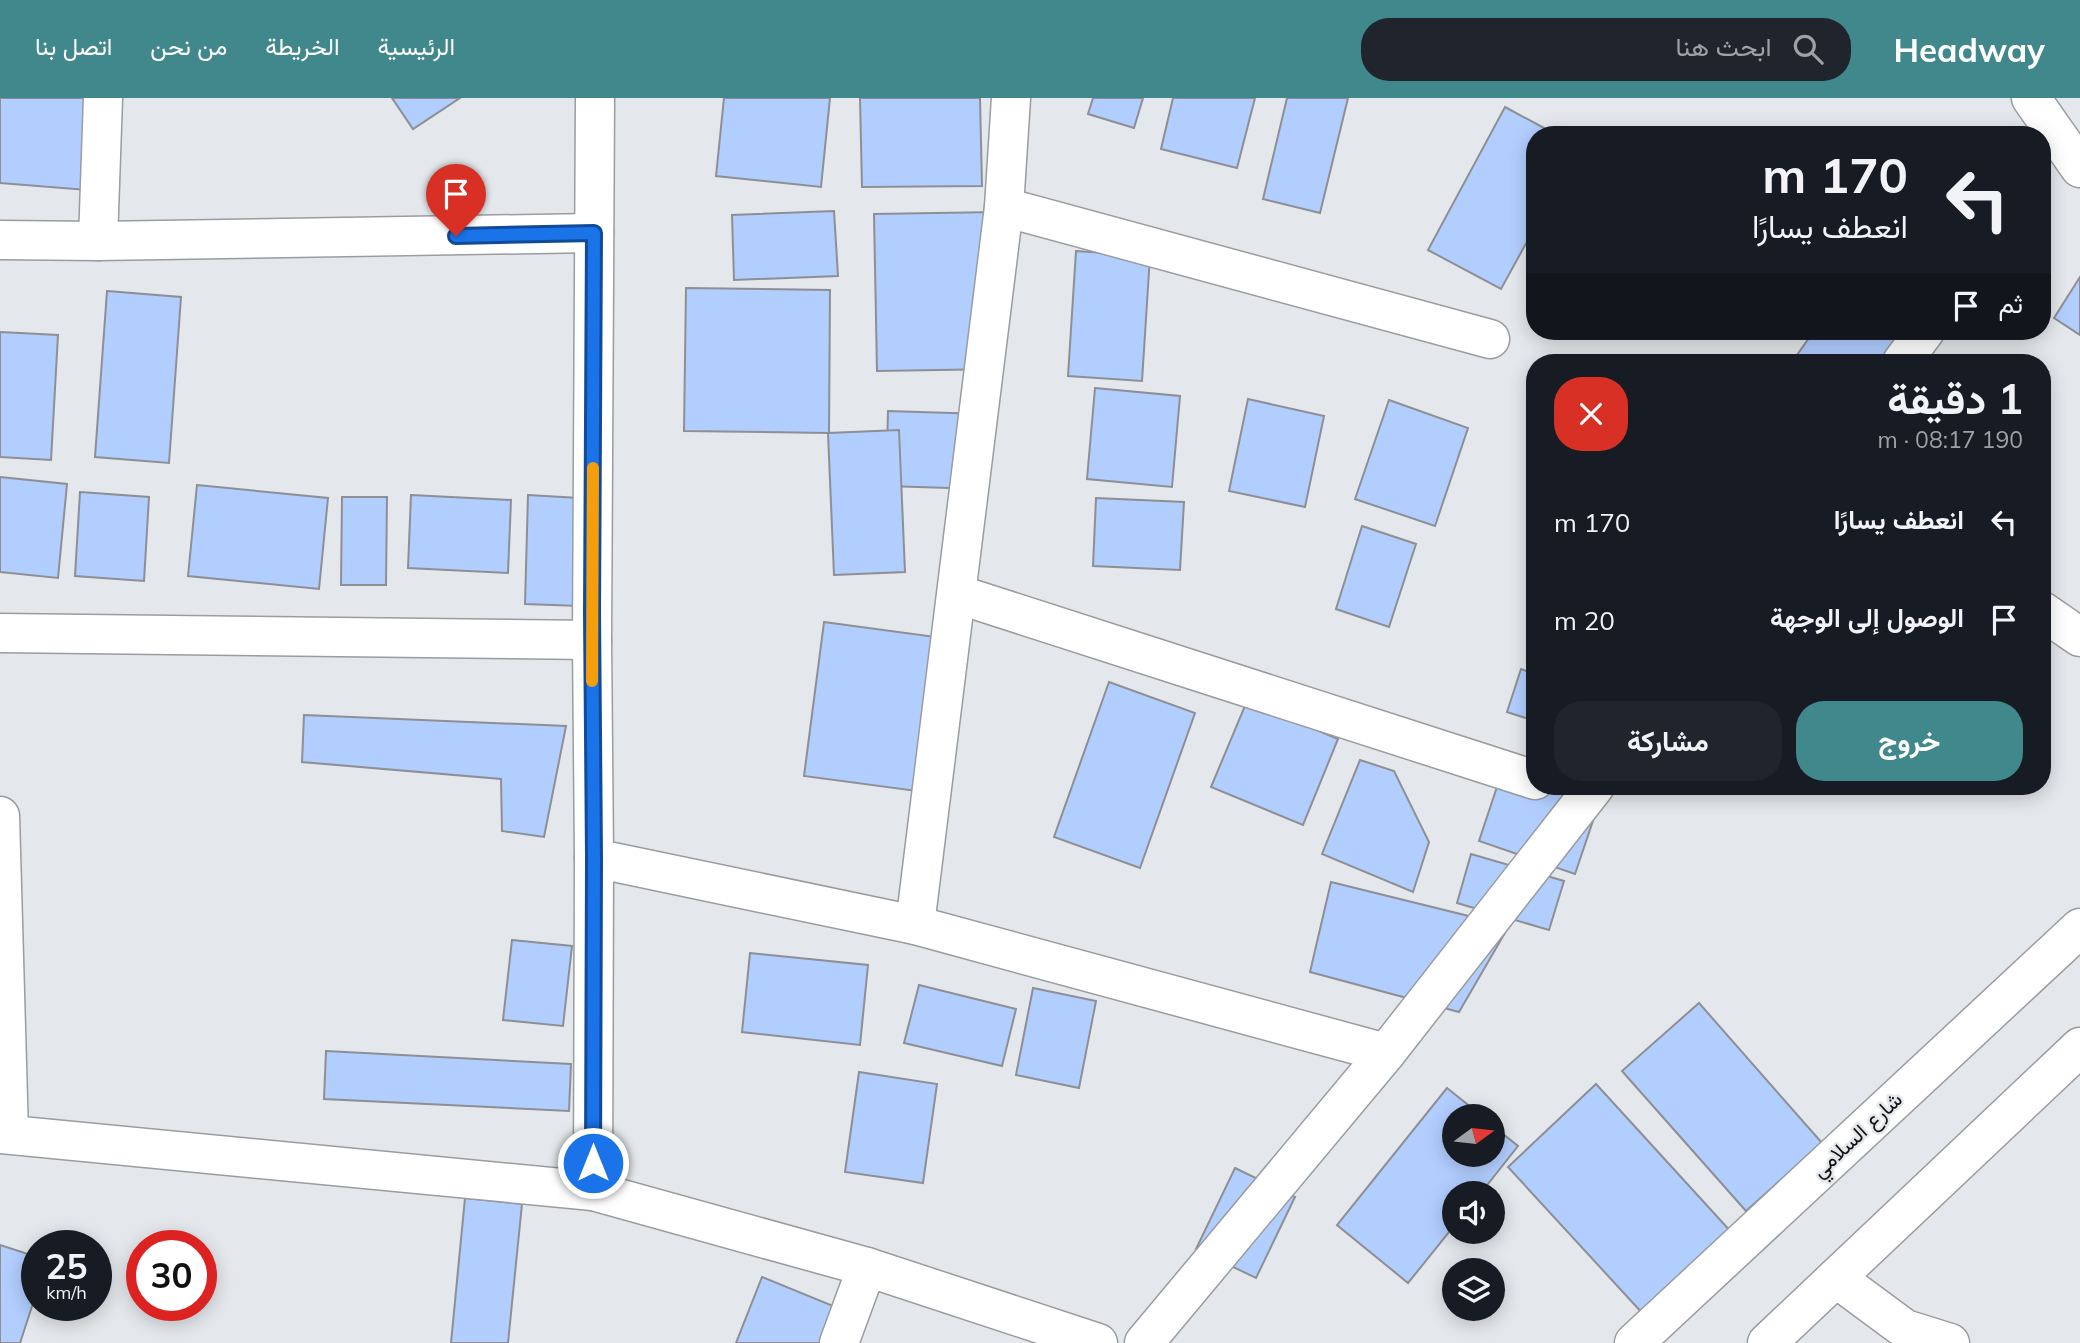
<!DOCTYPE html>
<html lang="ar">
<head>
<meta charset="utf-8">
<style>
	:root { --surface:#171b24; --page:#20242c; --text:#f1f3f6; --muted:#9ea1a6; --accent:#40888c }
	body { margin:0; font-family:Mulish,Vazirmatn,sans-serif; background:var(--page); color:var(--text); direction:rtl; height:100vh; display:flex; flex-direction:column; font-size:26px; white-space:nowrap }
	* { box-sizing:border-box; margin:0 }
	p { font-size:23px; color:var(--muted) }
	.icon { flex:none; width:38px; height:38px; fill:none; stroke:currentColor; stroke-width:2; stroke-linecap:round; stroke-linejoin:round }
	.map { position:relative; flex:1; overflow:hidden; direction:ltr }
	.details { position:absolute; left:1526px; top:256px; width:525px; height:441px; display:flex; flex-direction:column; background:var(--surface); border-radius:28px; box-shadow:0 4px 18px #0003; direction:rtl }
	.details>* { flex:none }
	.guide { position:absolute; left:1526px; top:28px; width:525px; height:214px; border-radius:28px; box-shadow:0 4px 18px #0003; direction:rtl; background:#171b24; color:var(--text); overflow:hidden }
	.needle { width:46px; rotate:75deg }
	.tools { position:absolute; left:1442px; top:1006px; display:grid; gap:14px }
	.tools a { display:grid; place-items:center; width:63px; height:63px; border-radius:50%; background:var(--surface); box-shadow:0 4px 18px #0003; font-size:35px }
	.speed { position:absolute; left:21px; top:1132px; display:flex; gap:14px; font-size:35px; font-weight:700; text-align:center }
	.speed>* { display:grid; place-content:center; width:91px; height:91px; border-radius:50%; background:var(--surface); box-shadow:0 4px 18px #0003; line-height:1 }
	.speed small { font-size:18px; font-weight:400 }
	.speed .limit { border:10px solid #d22; background:#fff; color:#111 }
	.pin { position:absolute; display:grid; place-items:center; width:60px; height:60px; color:#fff; margin:-72px -30px; border-radius:50% 50% 50% 0; rotate:-45deg; box-shadow:0 0 7px #0007 }
	.pin .icon { rotate:45deg }
	.me { position:absolute; width:77px; margin:-38px; rotate:0deg; stroke-linejoin:round; filter:drop-shadow(0 0 5px #0008) }
	.turn { display:flex; align-items:center; gap:24px; height:147px; padding:0 28px; font-size:32px }
	.turn .icon { width:91px; height:91px; stroke-width:2.5 }
	.turn b { display:block; font-size:49px; line-height:60px }
	.then { display:flex; align-items:center; height:66px; padding:0 28px; background:#0003; gap:14px; font-size:26px }
	.round { display:grid; place-items:center; flex:none; width:74px; height:74px; border-radius:28px; background:var(--page) }
	.summary { display:flex; align-items:center; justify-content:space-between; height:119px; padding:0 28px }
	h1 { font-size:42px; font-weight:700; line-height:52px }
	.button { display:flex; gap:14px; margin-top:auto; padding:14px 28px }
	.button a { flex:1; height:80px; border-radius:28px; background:var(--accent); color:#fff; font-size:28px; font-weight:700; line-height:80px; text-align:center }
	.button a+a { background:var(--page); color:var(--text) }
	ul { padding:0; list-style:none }
	li { display:flex; align-items:center; gap:21px; height:98px; padding:0 28px }
	li div { flex:1 }
	li b { display:block; font-size:26px }
	li em { font-style:normal }
	header { display:flex; align-items:center; gap:42px; box-sizing:border-box; height:98px; padding:0 35px; background:var(--accent); color:#fff }
	header strong { font-size:33px }
	nav { display:flex; gap:38px; margin-inline-start:auto; font-size:24px }
	.search { width:490px; height:63px; background:var(--page); display:flex; align-items:center; gap:18px; box-sizing:border-box; padding:0 24px; border-radius:28px; color:var(--muted); font-size:26px }
	.map>svg:first-child { display:block }
	.building { fill:#b2ceff; stroke:#8d8f94; stroke-width:2 }
	.lines { fill:none; stroke-linecap:round; stroke-linejoin:round }
	.street-casing { stroke:#999ca0; stroke-width:41 }
	.street { stroke:#fff; stroke-width:38 }
	.route-casing { stroke:#114b97; stroke-width:18 }
	.route { stroke:#1a73e8; stroke-width:12 }
	.slow { stroke:#f59e0b; stroke-width:12 }
	.labels { text-anchor:middle; stroke-width:5; stroke-linejoin:round; paint-order:stroke }
	.street-label { font-size:21px; fill:#111214; stroke:#e4e7eb }
</style>
</head>
<body>
<header>
<strong>Headway</strong>
<div class="search"><svg class="icon" aria-label="search" viewBox="0 0 24 24"><circle cx="10" cy="10" r="6"/><path d="M15 15l6 6"/></svg>ابحث هنا</div>
<nav><a>الرئيسية</a><a>الخريطة</a><a>من نحن</a><a>اتصل بنا</a></nav>
</header>
<div class="map">
<svg width="2080" height="1245" viewBox="0 0 2080 1245">
	<rect width="100%" height="100%" fill="#e4e7eb"/>
	<!-- building -->
	<g class="building">
		<polygon points="0,0 94,0 87,92 0,85"/>
		<polygon points="392,0 460,0 413,31"/>
		<polygon points="724,0 830,0 821,89 716,78"/>
		<polygon points="860,0 980,0 982,88 862,89"/>
		<polygon points="1093,0 1143,0 1134,30 1088,16"/>
		<polygon points="1173,0 1255,0 1237,70 1161,51"/>
		<polygon points="1287,0 1348,0 1320,115 1263,101"/>
		<polygon points="1505,9 1557,37 1535,37 1535,129 1501,191 1428,152"/>
		<polygon points="834,113 838,178 734,182 732,117"/>
		<polygon points="998,114 1000,271 877,273 874,116"/>
		<polygon points="1076,153 1150,158 1142,283 1068,278"/>
		<polygon points="2080,179 2080,237 2054,220"/>
		<polygon points="686,190 830,192 829,335 684,333"/>
		<polygon points="107,193 181,199 169,365 95,359"/>
		<polygon points="1814,233 1889,233 1910,248 1898,264 1792,264"/>
		<polygon points="0,234 58,237 51,362 0,359"/>
		<polygon points="1095,290 1180,298 1172,389 1087,381"/>
		<polygon points="1248,301 1324,318 1305,409 1229,393"/>
		<polygon points="1389,302 1468,330 1435,428 1355,401"/>
		<polygon points="888,313 983,316 981,391 886,388"/>
		<polygon points="899,332 905,474 834,477 828,335"/>
		<polygon points="0,379 67,386 58,480 0,474"/>
		<polygon points="197,387 328,400 319,491 188,478"/>
		<polygon points="80,394 149,399 144,483 75,478"/>
		<polygon points="411,397 511,402 508,475 408,470"/>
		<polygon points="528,397 579,400 580,508 525,506"/>
		<polygon points="342,399 387,399 386,487 341,487"/>
		<polygon points="1096,400 1184,404 1180,472 1093,468"/>
		<polygon points="1362,428 1416,446 1389,529 1336,511"/>
		<polygon points="824,524 958,542 939,696 804,678"/>
		<polygon points="1521,571 1535,576 1535,623 1507,614"/>
		<polygon points="1109,584 1195,615 1140,770 1054,739"/>
		<polygon points="1247,603 1338,641 1303,727 1211,689"/>
		<polygon points="304,617 566,628 544,739 502,733 501,681 302,664"/>
		<polygon points="1360,662 1394,673 1429,744 1413,794 1322,756"/>
		<polygon points="1505,665 1535,688 1570,688 1601,699 1575,776 1479,743"/>
		<polygon points="1471,756 1564,783 1549,832 1457,805"/>
		<polygon points="1331,784 1509,828 1459,914 1310,874"/>
		<polygon points="512,842 572,848 563,928 503,922"/>
		<polygon points="750,855 868,867 860,947 742,934"/>
		<polygon points="919,887 1016,911 1002,968 904,945"/>
		<polygon points="1033,890 1096,903 1079,990 1016,977"/>
		<polygon points="1699,905 1822,1045 1746,1113 1622,973"/>
		<polygon points="326,953 571,966 569,1013 324,1001"/>
		<polygon points="859,974 937,986 923,1085 845,1074"/>
		<polygon points="1596,986 1733,1136 1644,1217 1508,1069"/>
		<polygon points="1447,990 1482,1018 1454,1018 1454,1057 1493,1057 1493,1028 1518,1048 1480,1096 1454,1096 1454,1128 1408,1185 1337,1127"/>
		<polygon points="1235,1070 1295,1099 1256,1180 1196,1151"/>
		<polygon points="465,1100 522,1106 508,1245 451,1245"/>
		<polygon points="0,1147 37,1159 37,1193 20,1245 0,1245"/>
		<polygon points="762,1179 838,1210 824,1245 736,1245"/>
	</g>
	<g class="lines">
		<!-- street casing -->
		<g class="street-casing">
			<g id="street">
				<polyline points="2031,0 2080,70"/>
				<polyline points="1004,109 1490,241"/>
				<polyline points="0,142 98,143 594,135"/>
				<polyline points="98,143 103,0"/>
				<polyline points="1902,264 1925,233"/>
				<polyline points="957,496 1535,682"/>
				<polyline points="2042,513 2080,539"/>
				<polyline points="0,535 592,542"/>
				<polyline points="0,718 9,1036"/>
				<polyline points="594,760 915,827 1386,955"/>
				<polyline points="915,827 1004,109 1011,0"/>
				<polyline points="0,1036 593,1093 867,1169 1098,1245"/>
				<polyline points="593,1093 594,760 592,542 595,0"/>
				<polyline points="1836,1180 1905,1231 1950,1245"/>
				<polyline points="839,1245 867,1169"/>
				<polyline points="1144,1245 1386,955 1595,688"/>
				<polyline points="1634,1245 2080,830"/>
				<polyline points="1767,1245 2080,949"/>
			</g>
		</g>
		<!-- street -->
		<use href="#street" class="street"/>
	</g>
	<g class="lines">
		<!-- route casing -->
		<g class="route-casing">
			<polyline id="route" points="456,138 594,135 592,514 594,760 593,1065"/>
		</g>
		<!-- route -->
		<use href="#route" class="route"/>
		<!-- slow -->
		<polyline class="slow" points="592,583 593,370"/>
	</g>
	<g class="labels">
		<!-- street labels -->
		<g class="street-label">
			<text transform="translate(1857 1037) rotate(-43)" y="7">شارع السلامي</text>
		</g>
	</g>
</svg>
<div class="tools">
<a><svg class="needle" viewBox="-14 -14 28 28"><path d="M0-13l5 13h-10z" fill="#e53935"/><path d="M0 13l5-13h-10z" fill="#9ea1a6"/></svg></a>
<a><svg class="icon" aria-label="sound" viewBox="0 0 24 24"><path d="M4 9h4l5-4v14l-5-4H4zM17 9q2 3 0 6"/></svg></a>
<a><svg class="icon" aria-label="layers" viewBox="0 0 24 24"><path d="M12 4l9 5-9 5-9-5zM3 14l9 5 9-5"/></svg></a>
</div>
<div class="speed"><div>25<small>km/h</small></div><div class="limit">30</div></div>
<div class="pin" style="left:456px;top:138px;background:#d93025"><svg class="icon" aria-label="arrive" viewBox="0 0 24 24"><path d="M6 21V4h12l-3 4 3 4H6"/></svg></div>
<svg class="me" style="left:593px;top:1065px" viewBox="-20 -20 40 40"><circle r="17" fill="#1a73e8" stroke="#fff" stroke-width="3"/><path d="M0-11L8 9 0 5-8 9z" fill="#fff"/></svg>
<div class="guide">
<div class="turn"><svg class="icon" aria-label="left" viewBox="0 0 24 24"><path d="M17 20v-9H6M10 6l-5 5 5 5"/></svg><div><b>170 m</b>انعطف يسارًا</div></div>
<div class="then">ثم<svg class="icon" aria-label="arrive" viewBox="0 0 24 24"><path d="M6 21V4h12l-3 4 3 4H6"/></svg></div>
</div>
<section class="details">
<div class="summary"><div><h1>1 دقيقة</h1><p>190 m · 08:17</p></div><a class="round" style="background:#d93025;color:#fff"><svg class="icon" aria-label="close" viewBox="0 0 24 24"><path d="M6 6l12 12M18 6L6 18"/></svg></a></div>
<ul>
<li><svg class="icon" aria-label="left" viewBox="0 0 24 24"><path d="M17 20v-9H6M10 6l-5 5 5 5"/></svg><div><b>انعطف يسارًا</b></div><em>170 m</em></li>
<li><svg class="icon" aria-label="arrive" viewBox="0 0 24 24"><path d="M6 21V4h12l-3 4 3 4H6"/></svg><div><b>الوصول إلى الوجهة</b></div><em>20 m</em></li>
</ul>
<div class="button"><a>خروج</a><a>مشاركة</a></div>
</section>
</div>
</body>
</html>
